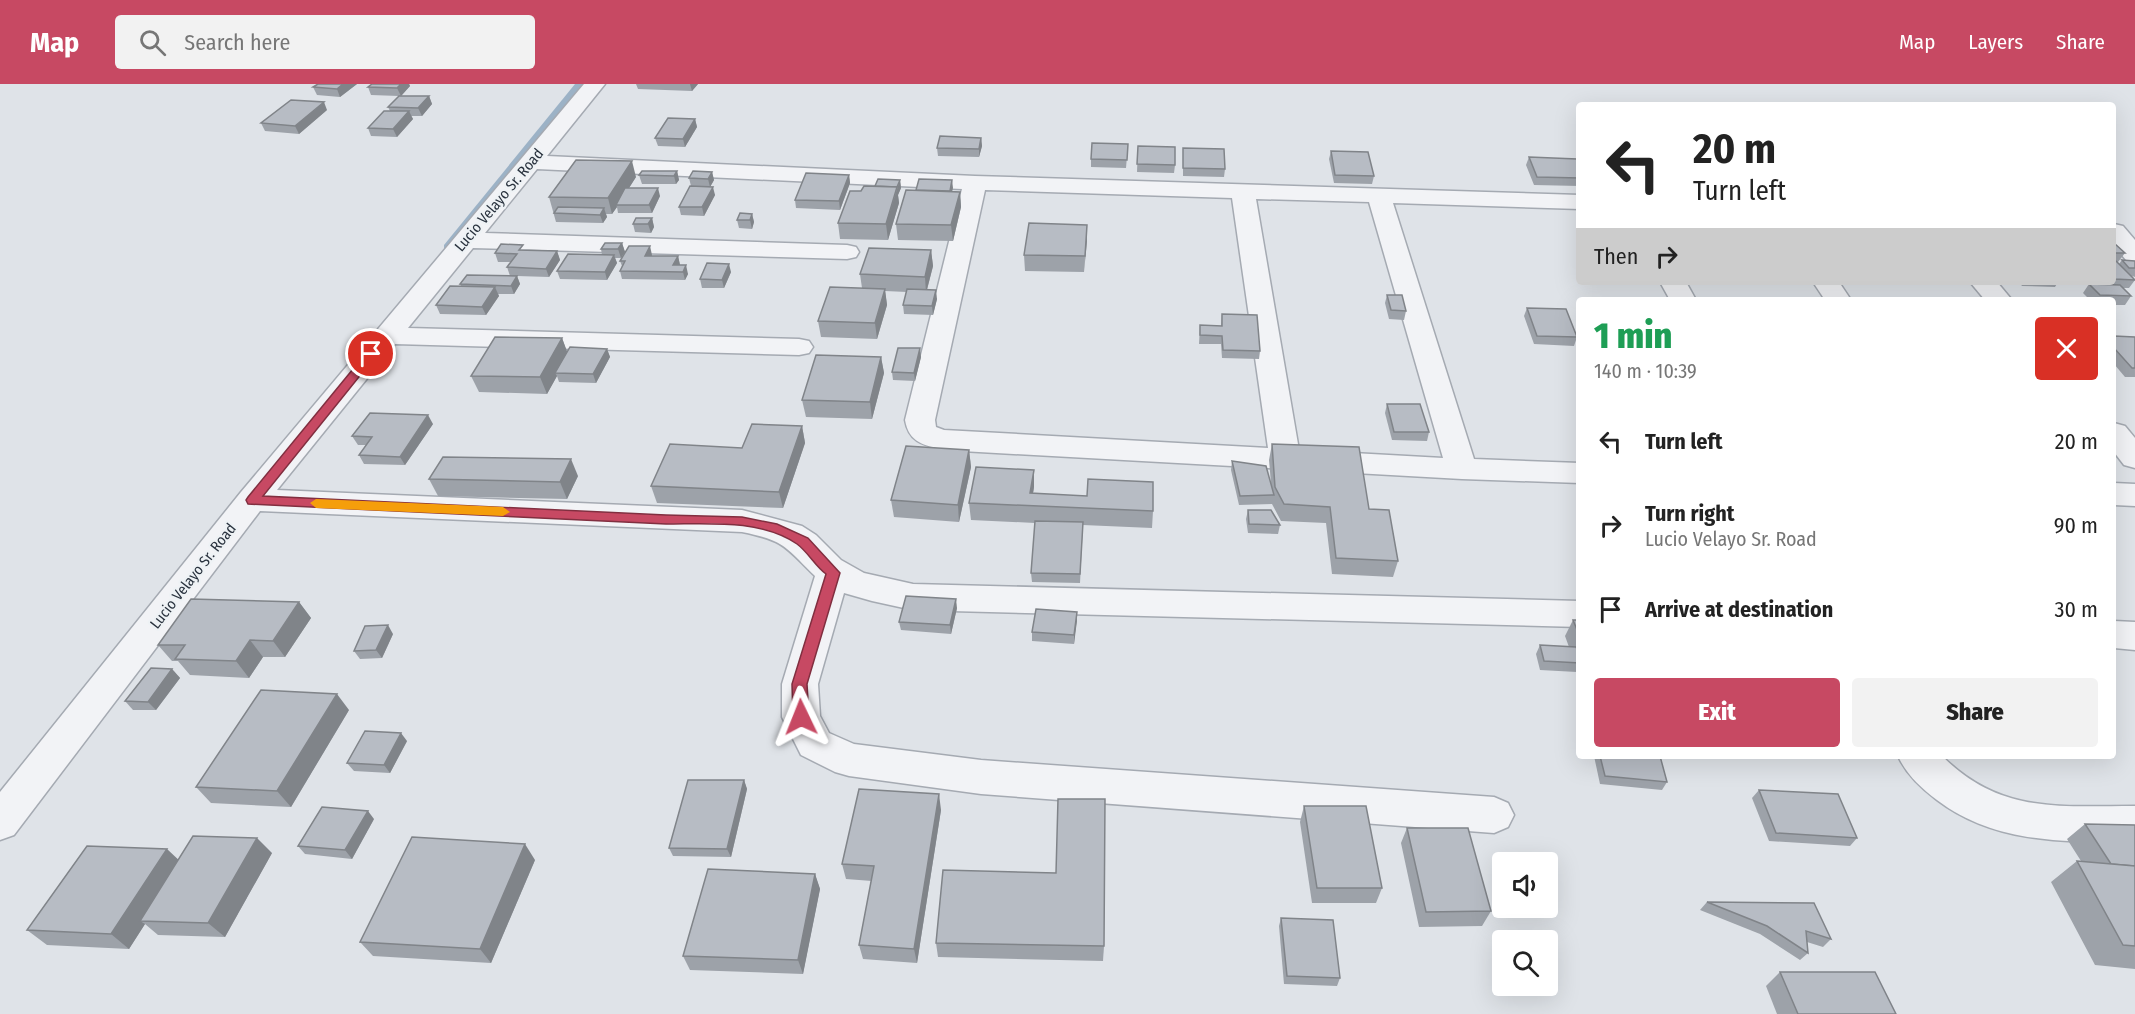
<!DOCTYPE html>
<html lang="en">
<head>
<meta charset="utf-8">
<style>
	:root { --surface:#fff; --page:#f2f2f2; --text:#222; --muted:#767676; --accent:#c74963 }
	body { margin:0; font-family:"Fira Sans Condensed",sans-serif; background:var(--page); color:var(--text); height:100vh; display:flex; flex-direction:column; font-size:22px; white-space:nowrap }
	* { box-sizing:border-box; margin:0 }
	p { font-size:20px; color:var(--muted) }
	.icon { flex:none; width:33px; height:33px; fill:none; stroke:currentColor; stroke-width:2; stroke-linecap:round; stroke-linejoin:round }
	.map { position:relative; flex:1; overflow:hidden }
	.drawer { position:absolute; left:1576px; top:213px; width:540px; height:462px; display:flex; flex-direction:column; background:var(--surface); border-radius:6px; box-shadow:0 6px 24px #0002 }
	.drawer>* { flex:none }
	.banner { position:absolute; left:1576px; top:18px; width:540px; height:183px; border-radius:6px; box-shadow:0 6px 24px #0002; background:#fff; color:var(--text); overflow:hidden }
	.controls { position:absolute; left:1492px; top:768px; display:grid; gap:12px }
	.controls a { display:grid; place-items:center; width:66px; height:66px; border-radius:6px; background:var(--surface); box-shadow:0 6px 24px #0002; font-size:30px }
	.pin { position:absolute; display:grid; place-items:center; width:51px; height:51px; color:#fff; margin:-26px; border:3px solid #fff; border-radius:50%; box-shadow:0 2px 6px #0007 }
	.me { position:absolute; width:66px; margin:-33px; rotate:358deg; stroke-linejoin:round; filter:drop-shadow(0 0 4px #0008) }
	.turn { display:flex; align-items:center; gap:21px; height:126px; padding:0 18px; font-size:27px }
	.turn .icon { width:78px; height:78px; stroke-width:2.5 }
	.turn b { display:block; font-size:42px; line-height:51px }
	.then { display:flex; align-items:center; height:57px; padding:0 18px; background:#0003; gap:12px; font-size:22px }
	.round { display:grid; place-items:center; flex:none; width:63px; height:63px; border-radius:6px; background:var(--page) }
	.head { display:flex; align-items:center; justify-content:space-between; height:102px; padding:0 18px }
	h1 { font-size:36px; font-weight:800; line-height:45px; color:#1e9e55 }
	.button { display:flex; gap:12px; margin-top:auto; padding:12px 18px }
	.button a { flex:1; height:69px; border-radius:6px; background:var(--accent); color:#fff; font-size:24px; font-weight:800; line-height:69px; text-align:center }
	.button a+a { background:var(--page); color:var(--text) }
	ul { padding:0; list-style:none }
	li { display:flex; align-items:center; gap:18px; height:84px; padding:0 18px }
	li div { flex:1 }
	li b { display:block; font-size:22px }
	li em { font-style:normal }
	header { display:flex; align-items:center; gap:36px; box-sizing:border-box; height:84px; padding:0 30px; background:var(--accent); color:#fff }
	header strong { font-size:28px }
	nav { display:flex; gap:33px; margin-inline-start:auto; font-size:21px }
	.search { width:420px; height:54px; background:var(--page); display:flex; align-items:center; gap:15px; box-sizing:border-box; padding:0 21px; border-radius:6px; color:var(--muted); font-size:22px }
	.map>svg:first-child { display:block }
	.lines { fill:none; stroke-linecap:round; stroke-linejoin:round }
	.stream { fill:#9cb2c6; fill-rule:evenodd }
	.minor-casing { stroke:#a5aab2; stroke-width:3 }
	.minor { fill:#f2f3f6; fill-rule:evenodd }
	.wall { fill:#9da2a9 }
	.shaded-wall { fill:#808489 }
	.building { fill:#b7bcc4; stroke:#808489; stroke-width:1.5 }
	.route { fill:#c74963; stroke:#812f40; stroke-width:1.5 }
	.slow { fill:#f59e0b }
	.labels { text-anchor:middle; stroke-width:4.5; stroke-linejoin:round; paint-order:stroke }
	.street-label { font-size:15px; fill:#29323e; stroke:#eef2f5 }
</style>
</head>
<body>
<header>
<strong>Map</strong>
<div class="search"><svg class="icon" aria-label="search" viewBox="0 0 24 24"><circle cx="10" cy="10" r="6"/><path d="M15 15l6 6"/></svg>Search here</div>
<nav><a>Map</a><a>Layers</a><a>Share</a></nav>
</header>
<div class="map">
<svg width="2135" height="930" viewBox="0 0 2135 930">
	<rect width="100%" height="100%" fill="#dfe3e8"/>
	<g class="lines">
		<!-- stream -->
		<polygon class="stream" points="575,0 585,0 452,165 444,165 444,161"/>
		<!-- minor casing -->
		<g class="minor-casing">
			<g id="minor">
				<path d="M584,0H605L547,72L975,92L1580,111V125L1393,119L1474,375L1580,379V399L1462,395L944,366C924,361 909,359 905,336L962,105L537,85L485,149L847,161L856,163L859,168L856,173L847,175L473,164L408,244L799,255L809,257L813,263L809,269L799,271L395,260L277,406L742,426L802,442L816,451L841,476L864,489L913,500L1580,517V543L913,526L872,517L844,509L818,600L820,632L829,649L854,660L981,676L1494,713L1508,719L1514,731L1508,743L1494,749L981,710L849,692L835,688L801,671L782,633V600L815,492C785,463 786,457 742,448L260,427L14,751L0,756V708L241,408ZM985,106L1232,114L1268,364L944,346L936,343L935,336ZM1256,115L1369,118L1443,374L1299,366Z"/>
				<polygon points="2114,140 2123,142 2135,156 2135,179 2126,176 2114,162"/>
				<polygon points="1660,198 1686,198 1696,216 1670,216"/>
				<polygon points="1813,198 1839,198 1851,216 1825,216"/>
				<polygon points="1970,198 1997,198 2012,216 1985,216"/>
				<polygon points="2114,339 2125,342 2135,354 2135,384 2124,381 2114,368"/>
				<polygon points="2114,399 2135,400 2135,422 2114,421"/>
				<polygon points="2114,537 2135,538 2135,566 2114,564"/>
				<path d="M1898,672H1942C2000,730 2059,722 2135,722V758C2065,758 1995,760 1937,716C1921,704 1906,690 1898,672Z"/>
			</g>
		</g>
		<!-- minor -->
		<use href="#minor" class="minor"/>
	</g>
	<!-- wall -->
	<g class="wall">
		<polygon points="318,0 357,0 340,13 317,11 313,3"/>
		<polygon points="372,0 409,0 410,2 401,12 429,12 432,20 422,32 411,32 413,35 397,53 371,52 368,44 390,27 388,23 399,12 371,11 368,3"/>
		<polygon points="636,0 698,0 692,7 638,5"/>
		<polygon points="327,26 299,50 265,47 261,39"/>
		<polygon points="695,35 697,43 685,63 658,62 655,54"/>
		<polygon points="981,54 982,62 979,73 938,72 937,64"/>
		<polygon points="1128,60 1126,84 1091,83 1091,75"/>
		<polygon points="1138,62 1175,81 1174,89 1137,88"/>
		<polygon points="1183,64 1225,85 1224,93 1183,92"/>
		<polygon points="1331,67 1374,92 1372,100 1334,99 1329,75"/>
		<polygon points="1529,73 1580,80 1580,102 1534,101 1526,81"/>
		<polygon points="677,87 679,96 676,100 642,100 639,91"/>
		<polygon points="712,88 714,96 710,103 715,111 704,132 681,131 679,123 691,102 689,94"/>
		<polygon points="849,91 850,99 840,126 796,124 795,116"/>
		<polygon points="636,93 629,104 660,112 652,129 618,129 617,123 612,130 606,130 607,133 603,139 556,138 549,113"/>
		<polygon points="900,96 901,104 898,111 899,119 888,156 840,155 838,139 861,107"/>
		<polygon points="952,96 952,107 960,108 961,123 953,157 898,156 896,140 916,106"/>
		<polygon points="752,130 754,138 752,145 739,144 737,136"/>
		<polygon points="652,134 654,143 651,149 635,148 633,140"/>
		<polygon points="1087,141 1084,188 1025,187 1024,171"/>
		<polygon points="622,159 625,168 621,174 615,174 617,179 607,196 560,195 557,187 602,171 601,165"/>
		<polygon points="2114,159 2125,169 2118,178 2117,178 2119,180 2122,176 2135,177 2135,193 2132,192 2135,196 2129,204 2123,204 2131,212 2125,221 2114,221 2114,216 2090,216 2083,209 2089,200 2092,200 2090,198 2114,198"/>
		<polygon points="525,166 557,167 560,176 549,193 517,192 520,200 514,210 498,210 499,212 486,231 440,230 436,221 461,202 460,200 510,192 507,183 511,178 498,178 495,169"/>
		<polygon points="931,166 933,182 927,206 937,215 933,231 904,230 903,221 907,208 885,207 887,221 877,255 821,253 818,237 862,204 860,190"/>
		<polygon points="652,171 652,172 678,172 680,181 688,190 685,196 622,195 620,187 622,182 620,177"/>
		<polygon points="731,188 724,204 702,204 700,195"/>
		<polygon points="2019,198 2058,198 2055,203 2022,202"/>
		<polygon points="1387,211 1406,227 1404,236 1389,235 1385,219"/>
		<polygon points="1580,220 1580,236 1576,229"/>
		<polygon points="1527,224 1577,253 1574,262 1534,260 1524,232"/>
		<polygon points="1222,230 1260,267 1259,275 1222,274 1221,260 1199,260 1200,241 1221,242"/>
		<polygon points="2114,252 2135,253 2135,293 2125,293 2114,280"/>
		<polygon points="562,254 567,268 607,265 610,273 596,299 559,298 557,292 547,310 479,308 471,292"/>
		<polygon points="881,273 884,289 872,335 806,333 802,316"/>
		<polygon points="921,273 915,297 893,296 892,288"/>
		<polygon points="1387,320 1429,348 1427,357 1392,356 1385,329"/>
		<polygon points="433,340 405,381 364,380 359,371 366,361 358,361 352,352"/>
		<polygon points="802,342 805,359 783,424 657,419 651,402 742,364"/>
		<polygon points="1272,360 1369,425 1398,477 1393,493 1332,490 1326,439 1281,437 1272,420 1239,421 1231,386 1232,377 1271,399 1269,376"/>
		<polygon points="969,366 971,383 959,438 894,433 891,416"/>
		<polygon points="578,392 567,415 438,412 429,395"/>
		<polygon points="1034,403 1033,409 1153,427 1152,444 1083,441 1080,499 1032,498 1031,489 1035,439 971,436 969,419"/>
		<polygon points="1248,426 1280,441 1278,450 1248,449 1246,435"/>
		<polygon points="299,518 311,534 285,573 263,573 249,594 190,591 178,577 172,577 158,561"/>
		<polygon points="957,524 951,550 901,546 899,538"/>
		<polygon points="1077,528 1074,560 1032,557 1032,548"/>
		<polygon points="1573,536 1580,536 1580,594 1577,588 1540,586 1536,570 1540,561 1569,563 1565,552"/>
		<polygon points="393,550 382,574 360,575 354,567"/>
		<polygon points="172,585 180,594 156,626 133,626 125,617"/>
		<polygon points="349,626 291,723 211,719 196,703"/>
		<polygon points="407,657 390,689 354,687 347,679"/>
		<polygon points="1594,672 1660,672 1667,698 1662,706 1600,700"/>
		<polygon points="744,696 747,705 731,773 673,772 669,764"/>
		<polygon points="1759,706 1857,754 1850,762 1769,757 1752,714"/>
		<polygon points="1304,722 1382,804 1376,819 1312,819 1300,738"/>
		<polygon points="941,726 917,879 863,875 859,861 872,797 846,795 842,780"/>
		<polygon points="374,735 352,775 305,770 298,762"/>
		<polygon points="2085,740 2135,741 2135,885 2095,881 2051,798 2077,777 2081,777 2067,755"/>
		<polygon points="1407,744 1491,827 1482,842 1419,843 1401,759"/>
		<polygon points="272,769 225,853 158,851 145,840 129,865 47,861 27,846 178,775"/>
		<polygon points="535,776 491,879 373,872 360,858"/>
		<polygon points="815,790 820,805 803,890 690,886 683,872"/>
		<polygon points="1707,818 1831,855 1823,863 1807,858 1808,869 1800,876 1760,850 1700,826"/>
		<polygon points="1281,834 1340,894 1337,902 1284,900 1279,842"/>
		<polygon points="936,859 1104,862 1103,877 938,873"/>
		<polygon points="1780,888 1896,930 1777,930 1766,902"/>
	</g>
	<!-- shaded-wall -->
	<g class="shaded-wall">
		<polygon points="343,0 357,0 340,13 337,5"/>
		<polygon points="401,0 409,0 410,2 401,12 397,4"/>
		<polygon points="690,0 698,0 692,7"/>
		<polygon points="429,12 432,20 422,32 418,24"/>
		<polygon points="324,18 327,26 299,50 295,42"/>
		<polygon points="409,27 413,35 397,53 393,45"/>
		<polygon points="695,35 697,43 685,63 683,55"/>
		<polygon points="981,54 982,62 979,73 979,65"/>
		<polygon points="632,77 636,93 618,121 616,121 617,123 612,130 608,114"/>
		<polygon points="677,87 679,96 676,100 674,92"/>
		<polygon points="712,88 714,96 710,103 708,95"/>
		<polygon points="849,91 850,99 840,126 839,117"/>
		<polygon points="900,96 901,104 898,111 899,119 888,156 886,140"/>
		<polygon points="952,96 953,104 950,116 949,108"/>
		<polygon points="713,103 715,111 704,132 702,123"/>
		<polygon points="658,104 660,112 652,129 649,121"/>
		<polygon points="960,108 961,123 953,157 951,141"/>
		<polygon points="604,124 607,133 603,139 600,131"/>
		<polygon points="752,130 754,138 752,145 750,136"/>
		<polygon points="652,134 654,143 651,149 648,140"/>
		<polygon points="1087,141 1087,157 1084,188 1085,172"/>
		<polygon points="622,159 625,168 621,174 618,165"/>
		<polygon points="650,162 652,171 647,180 645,172"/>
		<polygon points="931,166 933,182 926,209 925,193"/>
		<polygon points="557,167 560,176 549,193 546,185"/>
		<polygon points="614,171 617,179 607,196 605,188"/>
		<polygon points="678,172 680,181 676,188 673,181"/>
		<polygon points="729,180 731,188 724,204 722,196"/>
		<polygon points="686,181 688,190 685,196 683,188"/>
		<polygon points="517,192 520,200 514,210 511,202"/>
		<polygon points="495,203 499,212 486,231 482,223"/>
		<polygon points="885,205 887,221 877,255 875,239"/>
		<polygon points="936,206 937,215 933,231 932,222"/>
		<polygon points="562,254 568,270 555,289 557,292 547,310 540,293"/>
		<polygon points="920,264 921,273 915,297 914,289"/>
		<polygon points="607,265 610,273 596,299 593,290"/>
		<polygon points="881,273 884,289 872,335 870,318"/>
		<polygon points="428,331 433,340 405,381 400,373"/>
		<polygon points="802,342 805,359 783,424 779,408"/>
		<polygon points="969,366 971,383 959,438 958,421"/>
		<polygon points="571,375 578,392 567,415 560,398"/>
		<polygon points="1034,386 1034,403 1031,422 1030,409"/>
		<polygon points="956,515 957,524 951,550 950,541"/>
		<polygon points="299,518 311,534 285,573 273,557"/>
		<polygon points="1077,528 1077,537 1074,560 1074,551"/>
		<polygon points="388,541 393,550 382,574 376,566"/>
		<polygon points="250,556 263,573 249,594 236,577"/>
		<polygon points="172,585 180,594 156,626 148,618"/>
		<polygon points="337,610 349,626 291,723 277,707"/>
		<polygon points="401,649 407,657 390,689 384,681"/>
		<polygon points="744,696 747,705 731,773 727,765"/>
		<polygon points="939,710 941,726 917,879 914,865"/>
		<polygon points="368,727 374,735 352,775 345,766"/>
		<polygon points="257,754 272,769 225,853 208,839"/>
		<polygon points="525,760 535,776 491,879 480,865"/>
		<polygon points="167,765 183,780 140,837 145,840 129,865 111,850"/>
		<polygon points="815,790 820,805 803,890 798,876"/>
	</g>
	<!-- building -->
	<g class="building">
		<polygon points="318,0 343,0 337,5 313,3"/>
		<polygon points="372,0 401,0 397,4 368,3"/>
		<polygon points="399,12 429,12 418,24 388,23"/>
		<polygon points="291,16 324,18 295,42 261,39"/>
		<polygon points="384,27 409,27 393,45 368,44"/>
		<polygon points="668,34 695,35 683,55 655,54"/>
		<polygon points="940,52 981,54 979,65 937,64"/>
		<polygon points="1092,59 1128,60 1127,76 1091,75"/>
		<polygon points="1138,62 1175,63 1175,81 1137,80"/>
		<polygon points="1183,64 1224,65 1225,85 1183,84"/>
		<polygon points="1331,67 1368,68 1374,92 1335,91"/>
		<polygon points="1529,73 1577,75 1580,80 1580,94 1537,93"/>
		<polygon points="576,76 632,77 608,114 549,113"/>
		<polygon points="642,87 677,87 674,92 639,91"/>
		<polygon points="693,87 712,88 708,95 689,94"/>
		<polygon points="806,89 849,91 839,117 795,116"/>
		<polygon points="878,95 900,96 897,103 875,102"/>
		<polygon points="919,95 952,96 950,107 916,106"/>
		<polygon points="690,102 713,103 702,123 679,123"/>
		<polygon points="864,102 897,103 886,140 838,139 850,107 861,107"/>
		<polygon points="625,104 658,104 649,121 616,121"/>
		<polygon points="906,106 960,108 951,141 896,140"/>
		<polygon points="558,123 604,124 600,131 554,129"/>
		<polygon points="740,129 752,130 750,136 737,136"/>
		<polygon points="636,134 652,134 648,140 633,140"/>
		<polygon points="1029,139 1087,141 1085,172 1024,171"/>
		<polygon points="605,159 622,159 618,165 601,165"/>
		<polygon points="2114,159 2125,169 2114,169"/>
		<polygon points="501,160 523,161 519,166 557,167 546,185 507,183 517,170 495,169"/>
		<polygon points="629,162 650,162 645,172 678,172 673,181 686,181 683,188 620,187 625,177 620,177"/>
		<polygon points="869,164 931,166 925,193 860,190"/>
		<polygon points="568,170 614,171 605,188 557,187"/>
		<polygon points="2122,176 2135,177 2135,184 2129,184"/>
		<polygon points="2114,177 2116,177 2135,196 2114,195"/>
		<polygon points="707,179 729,180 722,196 700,195"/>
		<polygon points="467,191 517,192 511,202 460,200"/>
		<polygon points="2089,200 2120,201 2131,212 2100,211"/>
		<polygon points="450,202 495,203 482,223 436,221"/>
		<polygon points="830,203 885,205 875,239 818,237"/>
		<polygon points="907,205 936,206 932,222 903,221"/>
		<polygon points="1387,211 1402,211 1406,227 1391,226"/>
		<polygon points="1527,224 1566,225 1577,253 1537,252"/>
		<polygon points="1222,230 1257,231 1260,267 1223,266 1222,252 1200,251 1200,241 1222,242"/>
		<polygon points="2114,252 2135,253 2135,284 2132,284 2114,264"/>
		<polygon points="495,253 562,254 540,293 471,292"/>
		<polygon points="570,263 607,265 593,290 555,289"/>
		<polygon points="898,264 920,264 914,289 892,288"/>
		<polygon points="816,271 881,273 870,318 802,316"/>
		<polygon points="1387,320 1420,320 1429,348 1394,348"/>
		<polygon points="370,329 428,331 400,373 359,371 372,353 352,352"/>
		<polygon points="752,340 802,342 779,408 651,402 670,360 742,364"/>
		<polygon points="1272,360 1359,363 1369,425 1389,426 1398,477 1336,474 1330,423 1284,420 1275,403"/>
		<polygon points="906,362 969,366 958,421 891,416"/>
		<polygon points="443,373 571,375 560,398 429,395"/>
		<polygon points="1232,377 1266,382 1274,411 1240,412"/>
		<polygon points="976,383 1034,386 1030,409 1087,412 1088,395 1153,398 1153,427 969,419"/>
		<polygon points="1248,426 1271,426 1280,441 1249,440"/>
		<polygon points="1035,437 1083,438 1080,490 1031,489"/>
		<polygon points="906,512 956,515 950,541 899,538"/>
		<polygon points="191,515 299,518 273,557 250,556 236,577 175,575 185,561 158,561"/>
		<polygon points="1036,525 1077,528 1074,551 1032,548"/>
		<polygon points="1573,536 1580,536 1580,553"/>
		<polygon points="388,541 376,566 354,567 365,542"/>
		<polygon points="1540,561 1576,563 1580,572 1580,579 1544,577"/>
		<polygon points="151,584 172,585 148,618 125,617"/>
		<polygon points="261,606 337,610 277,707 196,703"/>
		<polygon points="365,647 401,649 384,681 347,679"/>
		<polygon points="1600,672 1660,672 1667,698 1605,692"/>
		<polygon points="688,696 744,696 727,765 669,764"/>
		<polygon points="859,705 939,710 914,865 859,861 874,782 842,780"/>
		<polygon points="1759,706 1838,710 1857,754 1776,749"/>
		<polygon points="1058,715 1105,715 1104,862 936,859 943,786 1056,789"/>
		<polygon points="1304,722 1366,722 1382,804 1317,804"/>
		<polygon points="322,723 368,727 345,766 298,762"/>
		<polygon points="2085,740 2135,741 2135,782 2111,780"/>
		<polygon points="1407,744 1468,744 1491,827 1426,828"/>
		<polygon points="193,752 257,754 208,839 140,837"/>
		<polygon points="412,753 525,760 480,865 360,858"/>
		<polygon points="87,762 167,765 111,850 27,846"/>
		<polygon points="2077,777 2135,782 2135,862 2123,861"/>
		<polygon points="708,785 815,790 798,876 683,872"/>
		<polygon points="1707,818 1814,819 1831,855 1806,847 1808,869 1767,842"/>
		<polygon points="1281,834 1333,836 1340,894 1287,892"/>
		<polygon points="1780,888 1875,888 1896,930 1798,930"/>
	</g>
	<!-- route -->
	<path class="route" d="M371,267L375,268V273L263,412L666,431L742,433L777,440L808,454L840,489L807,600L809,633L806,637L801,639L796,637L793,633L792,600L826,490C815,482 808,468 797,460C760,435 708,440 666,440L248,420L246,416L248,413L367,268Z"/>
	<!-- slow -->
	<polygon class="slow" points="316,415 503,423 510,428 503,432 316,424 310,419"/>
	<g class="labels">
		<!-- street labels -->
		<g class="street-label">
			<text transform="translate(499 116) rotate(-50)" y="5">Lucio Velayo Sr. Road</text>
			<text transform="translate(193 492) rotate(-52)" y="5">Lucio Velayo Sr. Road</text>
		</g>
	</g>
</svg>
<div class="controls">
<a><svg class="icon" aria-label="sound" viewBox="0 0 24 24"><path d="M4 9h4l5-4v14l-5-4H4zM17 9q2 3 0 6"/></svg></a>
<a><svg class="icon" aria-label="search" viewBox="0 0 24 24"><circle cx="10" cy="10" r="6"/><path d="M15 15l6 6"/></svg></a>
</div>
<div class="pin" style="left:371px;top:270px;background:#d93025"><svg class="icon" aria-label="arrive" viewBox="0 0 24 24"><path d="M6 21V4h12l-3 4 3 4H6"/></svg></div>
<svg class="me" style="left:801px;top:633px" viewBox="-20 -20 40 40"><path d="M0-17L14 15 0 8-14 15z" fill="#c74963" stroke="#fff" stroke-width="4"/></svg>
<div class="banner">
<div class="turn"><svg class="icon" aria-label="left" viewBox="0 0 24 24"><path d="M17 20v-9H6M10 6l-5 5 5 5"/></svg><div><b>20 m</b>Turn left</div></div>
<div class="then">Then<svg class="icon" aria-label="right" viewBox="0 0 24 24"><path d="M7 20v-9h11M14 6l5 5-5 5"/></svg></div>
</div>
<section class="drawer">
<div class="head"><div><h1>1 min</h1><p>140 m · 10:39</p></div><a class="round" style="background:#d93025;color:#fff"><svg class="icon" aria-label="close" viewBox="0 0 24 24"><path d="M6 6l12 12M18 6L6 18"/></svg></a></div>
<ul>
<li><svg class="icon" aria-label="left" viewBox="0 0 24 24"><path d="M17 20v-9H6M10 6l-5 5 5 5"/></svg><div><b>Turn left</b></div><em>20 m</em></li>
<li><svg class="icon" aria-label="right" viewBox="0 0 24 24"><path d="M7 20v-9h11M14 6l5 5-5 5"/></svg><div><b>Turn right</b><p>Lucio Velayo Sr. Road</p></div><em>90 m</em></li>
<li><svg class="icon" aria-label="arrive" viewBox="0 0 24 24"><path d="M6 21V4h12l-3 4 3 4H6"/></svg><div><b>Arrive at destination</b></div><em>30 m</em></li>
</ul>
<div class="button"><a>Exit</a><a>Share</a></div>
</section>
</div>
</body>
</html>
